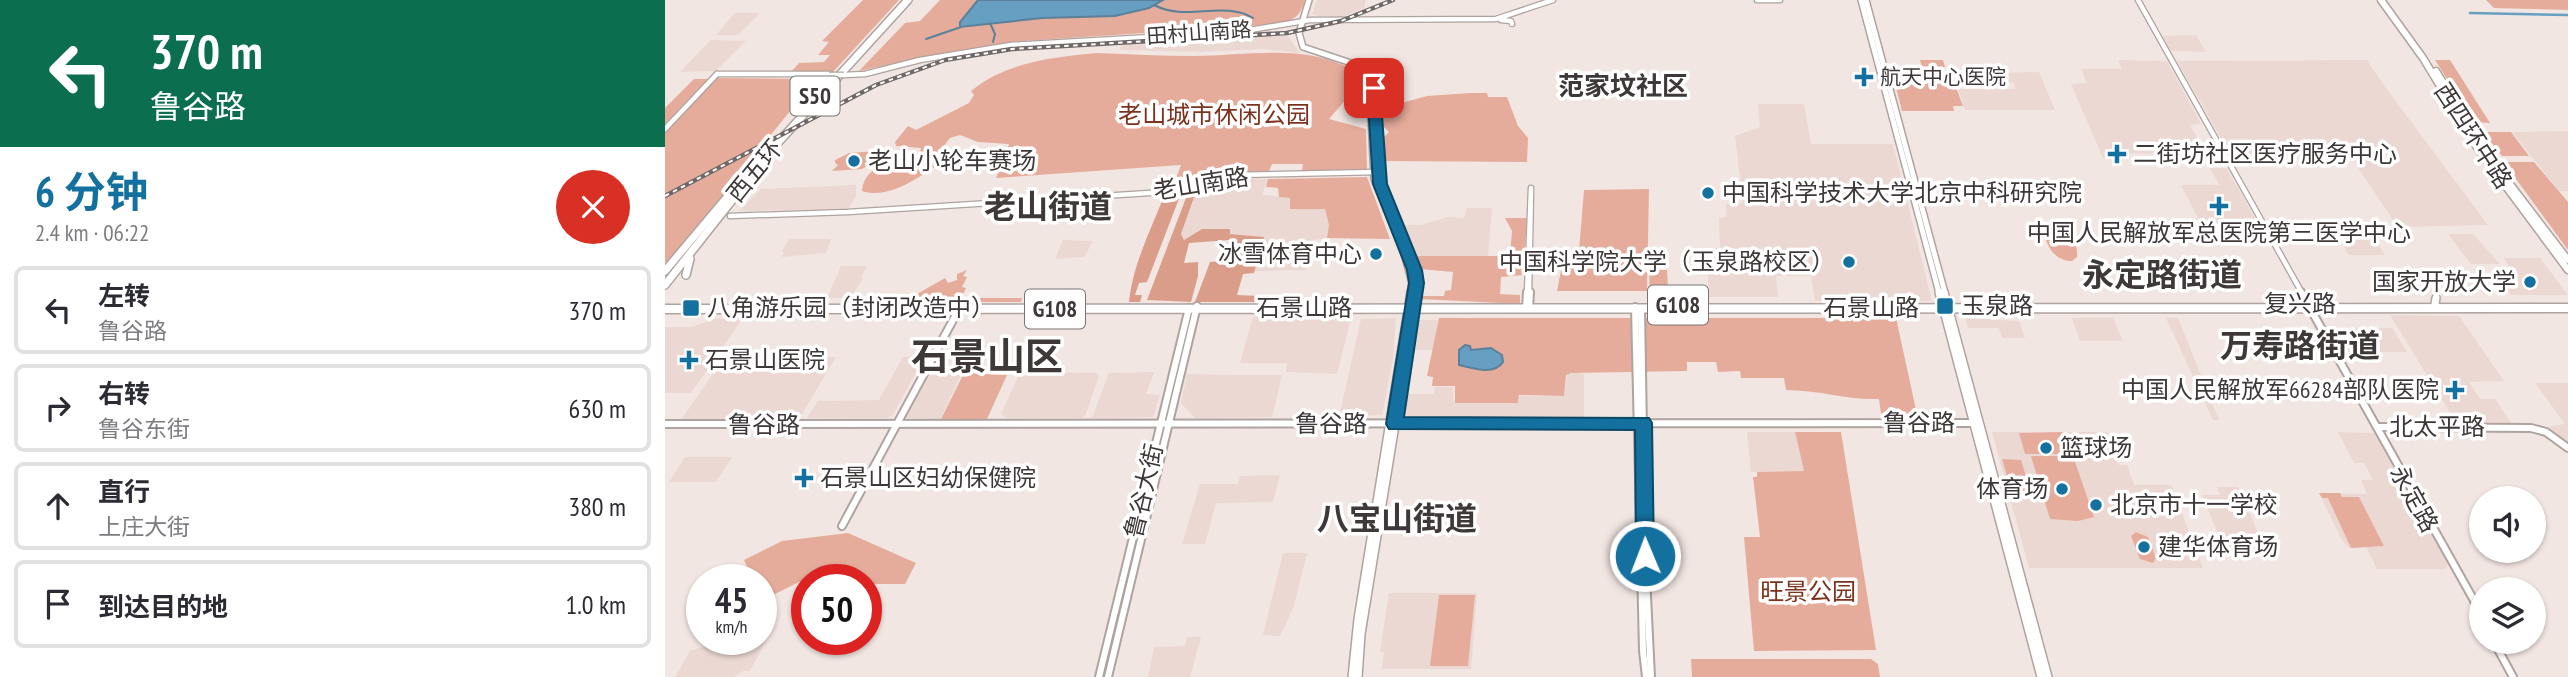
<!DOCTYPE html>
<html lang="zh">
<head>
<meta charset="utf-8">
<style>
	:root { --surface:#fff; --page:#f2f2f3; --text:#2b2b33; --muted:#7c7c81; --line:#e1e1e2; --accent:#13709f }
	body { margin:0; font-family:"PT Sans Narrow","Noto Sans SC",sans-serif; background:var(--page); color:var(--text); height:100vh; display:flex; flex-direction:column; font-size:26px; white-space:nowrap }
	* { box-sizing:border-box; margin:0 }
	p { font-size:23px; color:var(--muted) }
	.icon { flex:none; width:38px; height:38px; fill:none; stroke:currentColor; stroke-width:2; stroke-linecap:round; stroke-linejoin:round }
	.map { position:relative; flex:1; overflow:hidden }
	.panel { display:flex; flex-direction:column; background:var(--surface); width:665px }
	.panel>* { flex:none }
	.guide { background:#0b6e4f; color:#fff; overflow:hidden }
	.tools { position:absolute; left:1804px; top:486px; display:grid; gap:14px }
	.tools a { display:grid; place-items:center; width:77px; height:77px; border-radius:50%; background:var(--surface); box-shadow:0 2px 5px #0004; font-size:35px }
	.speed { position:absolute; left:21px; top:564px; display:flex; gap:14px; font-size:35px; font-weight:700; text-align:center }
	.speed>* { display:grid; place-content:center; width:91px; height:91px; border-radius:50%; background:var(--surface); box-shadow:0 2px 5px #0004; line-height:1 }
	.speed small { font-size:18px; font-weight:400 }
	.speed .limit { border:10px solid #d22; background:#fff; color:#111 }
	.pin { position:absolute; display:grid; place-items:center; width:60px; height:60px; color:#fff; margin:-30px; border-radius:14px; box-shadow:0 4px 10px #0006 }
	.me { position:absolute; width:77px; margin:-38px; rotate:359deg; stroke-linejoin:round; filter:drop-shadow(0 0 5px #0008) }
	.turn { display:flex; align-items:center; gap:24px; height:147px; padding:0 35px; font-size:32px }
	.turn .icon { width:91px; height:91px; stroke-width:2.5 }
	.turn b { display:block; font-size:49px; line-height:60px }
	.round { display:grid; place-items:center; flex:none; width:74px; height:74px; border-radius:37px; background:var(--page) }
	.summary { display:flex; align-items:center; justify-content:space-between; height:119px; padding:0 35px }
	h1 { font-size:42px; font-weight:700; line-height:52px; color:var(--accent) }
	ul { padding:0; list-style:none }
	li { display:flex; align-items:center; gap:21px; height:88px; margin:0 14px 10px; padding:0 21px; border:4px solid var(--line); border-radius:10px }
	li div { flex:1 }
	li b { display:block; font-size:26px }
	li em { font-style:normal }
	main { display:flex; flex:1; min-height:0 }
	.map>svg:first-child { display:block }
	.built { fill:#ebd8d2 }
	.green { fill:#e5ac9b }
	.forest { fill:#da9d8a }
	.water { fill:#679fc2; stroke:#5b8099; stroke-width:2 }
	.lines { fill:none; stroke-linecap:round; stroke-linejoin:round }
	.stream { stroke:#5b8099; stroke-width:2 }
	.canal { stroke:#679fc2; stroke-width:2.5 }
	.secondary-far1-casing { stroke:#aea39f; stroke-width:7 }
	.secondary-casing { stroke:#aea39f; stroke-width:10 }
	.primary-far1-casing { stroke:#aea39f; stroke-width:8 }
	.primary-casing { stroke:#aea39f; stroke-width:10 }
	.trunk-far1-casing { stroke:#aea39f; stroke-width:9 }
	.trunk-casing { stroke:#aea39f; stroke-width:11 }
	.motorway-casing { stroke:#aea39f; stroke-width:10 }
	.secondary-far1 { stroke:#fff; stroke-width:4.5 }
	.secondary { stroke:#fff; stroke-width:6 }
	.primary-far1 { stroke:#fff; stroke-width:5 }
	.primary { stroke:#fff; stroke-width:7 }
	.trunk-far1 { stroke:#fff; stroke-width:6 }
	.trunk { stroke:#fff; stroke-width:8 }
	.motorway { stroke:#fff; stroke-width:7 }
	.rail-casing { stroke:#6f6866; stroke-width:4.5 }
	.rail { stroke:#fff; stroke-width:2; stroke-dasharray:4.5; stroke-linecap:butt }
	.secondary-bridge-casing { stroke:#aea39f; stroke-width:7; stroke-linecap:butt }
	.secondary-bridge { stroke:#fff; stroke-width:4.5 }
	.route { fill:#13709f; stroke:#0c4967; stroke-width:2 }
	.poi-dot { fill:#13709f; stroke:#fff; stroke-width:2.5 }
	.labels { text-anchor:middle; stroke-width:7; stroke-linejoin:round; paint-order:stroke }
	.far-street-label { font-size:21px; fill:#3e3938; stroke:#fff }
	.far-poi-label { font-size:21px; fill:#3e3938; stroke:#fff; text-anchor:start }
	.shield { fill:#fff; stroke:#787474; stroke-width:2 }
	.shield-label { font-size:23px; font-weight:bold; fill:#3e3938 }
	.park-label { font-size:24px; fill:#7c321c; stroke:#fff }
	.street-label { font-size:24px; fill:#3e3938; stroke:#fff }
	.poi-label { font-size:24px; fill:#3e3938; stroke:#fff; text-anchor:start }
	.neighbourhood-label { font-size:26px; font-weight:bold; fill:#3e3938; stroke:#fff }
	.district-label { font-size:32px; font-weight:bold; fill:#3e3938; stroke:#fff }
	.town-label { font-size:38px; font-weight:bold; fill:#3e3938; stroke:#fff }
</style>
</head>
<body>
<main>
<section class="panel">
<div class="guide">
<div class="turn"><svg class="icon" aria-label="left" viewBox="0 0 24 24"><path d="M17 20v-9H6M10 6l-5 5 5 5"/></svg><div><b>370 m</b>鲁谷路</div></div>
</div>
<div class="summary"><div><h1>6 分钟</h1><p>2.4 km · 06:22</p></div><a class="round" style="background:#d93025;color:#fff"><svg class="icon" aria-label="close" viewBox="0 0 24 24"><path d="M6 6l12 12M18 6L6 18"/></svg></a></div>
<ul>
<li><svg class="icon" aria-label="left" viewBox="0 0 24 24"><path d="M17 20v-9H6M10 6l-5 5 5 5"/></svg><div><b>左转</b><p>鲁谷路</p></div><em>370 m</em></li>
<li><svg class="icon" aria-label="right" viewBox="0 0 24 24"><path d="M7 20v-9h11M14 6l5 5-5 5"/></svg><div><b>右转</b><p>鲁谷东街</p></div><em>630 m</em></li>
<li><svg class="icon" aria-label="ahead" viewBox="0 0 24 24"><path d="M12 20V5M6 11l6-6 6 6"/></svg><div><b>直行</b><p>上庄大街</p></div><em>380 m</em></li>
<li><svg class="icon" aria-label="arrive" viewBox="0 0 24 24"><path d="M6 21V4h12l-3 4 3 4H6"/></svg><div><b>到达目的地</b></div><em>1.0 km</em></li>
</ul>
</section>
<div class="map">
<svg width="1903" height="677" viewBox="0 0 1903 677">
	<rect width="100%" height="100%" fill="#f2e6e2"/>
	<!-- built -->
	<g class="built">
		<polygon points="652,0 701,0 699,8 677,17 652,16 647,14"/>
		<polygon points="70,13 95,13 73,35 51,35"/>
		<polygon points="1531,35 1541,52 1506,51 1497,36"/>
		<polygon points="623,36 635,53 597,49 537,52 455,50 456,44"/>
		<polygon points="46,40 81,41 51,71 15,72"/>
		<polygon points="1453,60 1502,61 1536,124 1525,125 1538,148 1516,148 1514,152 1491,154 1438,152 1441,158 1438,158 1406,84 1422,83 1416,69 1457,69"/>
		<polygon points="1702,60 1718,84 1823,225 1733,227 1685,156 1566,156 1512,61"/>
		<polygon points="1374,72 1390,110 1300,110 1293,89 1350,89 1349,83 1333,81 1330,73"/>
		<polygon points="1093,104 1139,104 1146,144 1228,144 1267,301 1150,301 1146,276 1111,276 1113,297 1044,297 1041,248 1055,248 1054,218 1061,217 1061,204 1078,203 1070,136 1095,127"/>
		<polygon points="1903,131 1903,191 1894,191 1847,132"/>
		<polygon points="1545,168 1561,168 1595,227 1537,226 1516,185 1554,185"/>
		<polygon points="563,178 603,179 597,195 626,198 625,209 660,209 665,225 662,238 649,240 641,270 589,271 598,237 565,234 565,229 537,229 519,240 516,234 532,189"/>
		<polygon points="191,185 191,196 183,209 74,211 96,189"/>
		<polygon points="423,201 413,222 384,223 398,202"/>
		<polygon points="802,208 827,208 823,256 749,256 737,225 756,225 783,217 799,218"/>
		<polygon points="1691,232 1700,232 1704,239 1710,239 1720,255 1684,255 1675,239 1694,239"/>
		<polygon points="1783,234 1808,234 1835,264 1806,264"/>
		<polygon points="124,239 166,239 161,253 117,257 119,252 117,251"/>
		<polygon points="398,240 428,241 419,257 390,259"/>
		<polygon points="1839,258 1875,258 1903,295 1846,295 1828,270 1847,270"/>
		<polygon points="176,266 202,266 196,277 198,279 185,298 162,298"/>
		<polygon points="1725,315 1794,316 1839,381 1804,382 1815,399 1830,399 1846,423 1790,421"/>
		<polygon points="588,317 686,318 672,374 621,372 622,363 575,363"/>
		<polygon points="78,318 26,393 0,393 0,327 27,327 49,319"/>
		<polygon points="731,318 728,359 717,415 674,417 696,319"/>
		<polygon points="1300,318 1354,321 1360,338 1337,338 1334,328 1303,328"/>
		<polygon points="1407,318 1448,318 1458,341 1415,341"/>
		<polygon points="1501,318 1513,318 1554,420 1548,420"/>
		<polygon points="754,320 773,320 768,350 750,350"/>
		<polygon points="1688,328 1727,328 1742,352 1679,352 1670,335 1691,335"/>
		<polygon points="62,357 171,357 134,419 16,420 58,359"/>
		<polygon points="238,357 259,357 228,415 221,418 142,418 153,401 214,400"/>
		<polygon points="915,365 914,373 919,374 919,417 745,417 740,415 743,394 769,394 770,387 788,387 789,402 853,403 855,396 899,396 902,374 908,374 906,373"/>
		<polygon points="361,372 431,373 434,376 421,414 417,418 341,418 336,414 353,377"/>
		<polygon points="489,372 481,394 495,395 488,417 427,418 444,373"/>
		<polygon points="297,373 275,419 242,418 241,416 262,374"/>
		<polygon points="522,374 571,375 617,375 607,417 530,418 516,403"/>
		<polygon points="1870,383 1903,383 1903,442 1886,430 1886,426 1900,424"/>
		<polygon points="1082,432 1130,432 1139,471 1086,472"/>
		<polygon points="1327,432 1442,432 1454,465 1462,465 1469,485 1506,485 1538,568 1364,568"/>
		<polygon points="1673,432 1709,433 1783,564 1780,569 1712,569 1701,547 1683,547 1677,540 1654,493 1702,494 1696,480 1708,480 1699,463 1689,463"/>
		<polygon points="20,457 67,457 51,482 4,482"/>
		<polygon points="615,475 608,502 551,503 540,544 517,544 535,484 573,484 575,476"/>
		<polygon points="1552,487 1573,487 1599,546 1558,546 1537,495 1555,495"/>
		<polygon points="618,553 642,553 628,609 615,636 598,635"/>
		<polygon points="724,593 812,593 806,669 717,669 719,652 715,652"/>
		<polygon points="96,636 103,636 85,671 78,671 69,677 10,677 25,651 63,639 96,639"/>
		<polygon points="522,637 536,637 525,677 483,677 489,647 520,646"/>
	</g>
	<!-- green -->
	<g class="green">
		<polygon points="198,0 234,0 168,72 126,72 134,63 159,62 165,55 153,55 164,42 157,41"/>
		<path d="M275,0H640C633,24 622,21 600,25L345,42L264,56L194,71L240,23L255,21Z"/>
		<polygon points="1821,0 1903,0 1903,10 1829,8"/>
		<path d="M432,53C465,54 497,56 529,56C582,56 645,42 692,73L683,77V97L664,119L701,129L702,170L637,171L638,164H607L604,171L563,173L507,189L516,165L331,178L344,144L313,142L295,135L285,138L278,147L285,153V158C259,172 227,201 197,191C200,160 236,164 255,153L256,148L231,146L230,142L243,126L251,130L304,103L309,95L306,91C341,62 388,57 432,53Z"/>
		<polygon points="1255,60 1278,60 1280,67 1272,68 1274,73 1286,74 1298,106 1288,106 1289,111 1237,111 1226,68 1257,67"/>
		<polygon points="1770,60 1785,60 1825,123 1809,122"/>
		<polygon points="52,78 151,79 0,266 0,132"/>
		<polygon points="29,79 43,79 0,124 0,108"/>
		<polygon points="805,93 822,93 823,97 842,97 853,126 863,138 862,162 719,161 717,139 724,132 717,125 718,108 762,96"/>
		<polygon points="1818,132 1846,132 1864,156 1837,156"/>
		<polygon points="211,151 207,163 197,169 167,171 173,165 170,163 170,160 184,153"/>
		<polygon points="1842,162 1869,162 1903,202 1903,250 1840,164"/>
		<polygon points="702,177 725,239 662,238 664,225 660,209 625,209 625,198 614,197 613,188 601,187 603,179"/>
		<polygon points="984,189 982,291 892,291 899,255 903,251 914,251 919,190"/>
		<polygon points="840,218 862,218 858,275 836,277 835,294 855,295 855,304 755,299 756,296 779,296 780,291 786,290 788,272 755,269 751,256 845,256 847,231"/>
		<path d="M1393,224C1406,228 1413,243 1412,257L1407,261C1388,261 1379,243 1379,226Z"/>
		<polygon points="302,270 298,276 302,277 297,287 301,288 296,298 357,298 356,302 238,302 280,278 283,283 292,280 292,274"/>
		<polygon points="984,270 1002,270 1004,302 985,302"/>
		<path d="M774,318H1231L1253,419L1217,420L1214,399C1182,400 1153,390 1121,390L1119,378H1076L1075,371L1053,372L1051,362H1022V371L906,373L901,375L899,396L854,395L853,403H790V386H767L768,377L762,376Z"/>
		<polygon points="299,373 342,375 322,419 276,419"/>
		<polygon points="1130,432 1176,432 1211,650 1089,651 1079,537 1095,537 1088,477 1092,477 1092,472 1139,471"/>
		<polygon points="1398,432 1405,454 1360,454 1354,433"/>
		<polygon points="1366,456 1408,456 1429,517 1413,521 1385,519"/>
		<polygon points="1337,459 1356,460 1366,493 1347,493"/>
		<polygon points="1654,493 1675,493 1677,497 1694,497 1719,546 1686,548 1663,498 1657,498"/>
		<polygon points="1471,532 1483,537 1491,558 1488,563 1475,559 1466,536"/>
		<polygon points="183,533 251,563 240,584 201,584 201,579 142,579 142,582 134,582 96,601 96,579 88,579 79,560 117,541"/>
		<polygon points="774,595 810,595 803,666 765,666"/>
		<polygon points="1026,659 1206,659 1213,664 1215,677 1027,677"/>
	</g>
	<!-- forest -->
	<g class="forest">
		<polygon points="532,189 516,234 519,240 537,229 565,229 565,234 599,237 589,273 578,274 572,295 594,296 593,302 530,302 545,262 560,261 564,240 524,243 519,263 533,262 533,276 526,302 482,300 521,198"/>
		<path d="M512,194L515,196L482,282L474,283L470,295H477L475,302H464C468,264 485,232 499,196Z"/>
	</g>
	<!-- water -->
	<g class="water">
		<polygon points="313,0 498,0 484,8 450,16 377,18 295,27 295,22"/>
		<path d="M800,345L805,346L806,350L826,348L837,355L838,362C829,376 807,368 794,365V350Z"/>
	</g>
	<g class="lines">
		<!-- stream -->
		<g class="stream">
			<path d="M489,5C521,22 559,0 588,18"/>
			<polyline points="325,23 330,34 328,42"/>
			<polyline points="261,39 296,27"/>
		</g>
		<!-- canal -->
		<polyline class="canal" points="1805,13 1903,15"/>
		<!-- secondary-far1 casing -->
		<g class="secondary-far1-casing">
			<g id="secondary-far1">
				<polyline points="1092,0 1115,0"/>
				<polyline points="1473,0 1637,293"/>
				<polyline points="836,20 846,21 847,24"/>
				<polyline points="52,74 166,74"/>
				<polyline points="179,75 200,74 255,60 346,45 573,32 645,20 831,19 888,0"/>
				<polyline points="0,129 52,74"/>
				<polyline points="65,216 183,212 500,192 521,190 569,175 713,172"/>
				<polyline points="862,293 866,188 864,293"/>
			</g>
		</g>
		<!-- secondary casing -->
		<g class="secondary-casing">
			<g id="secondary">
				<polyline points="1636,292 1816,613"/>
				<polyline points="861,307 862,292"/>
				<polyline points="970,307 978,651 981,677"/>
				<polyline points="864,308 865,292"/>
				<polyline points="976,308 980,556 986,677"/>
				<polyline points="0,424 1309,423"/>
				<polyline points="1712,427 1866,428 1881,432 1903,448"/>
				<polyline points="177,526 295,307"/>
				<polyline points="1829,642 1848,677"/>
				<polyline points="434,677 524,308"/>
				<polyline points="443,677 532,306"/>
			</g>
		</g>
		<!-- primary-far1 casing -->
		<g class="primary-far1-casing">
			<g id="primary-far1">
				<polyline points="644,0 634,33 638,47 692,65 704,77 709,179 737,246 747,283 745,293"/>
				<polyline points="1196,0 1274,293"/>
				<polyline points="1201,0 1280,293"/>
				<polyline points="710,124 715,186"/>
				<polyline points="749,271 751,293"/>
			</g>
		</g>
		<!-- primary casing -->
		<g class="primary-casing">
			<g id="primary">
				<polyline points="1274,292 1376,677"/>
				<polyline points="1279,292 1383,677"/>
				<polyline points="1770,304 1771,298"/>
				<polyline points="738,374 751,292"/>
				<polyline points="687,677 693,619 746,292"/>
				<polyline points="693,677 696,634 731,419"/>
			</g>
		</g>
		<!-- trunk-far1 casing -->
		<g class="trunk-far1-casing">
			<g id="trunk-far1">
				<polyline points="1716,0 1758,58 1813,149 1903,270"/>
				<polyline points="1771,71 1819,150 1903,260"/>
			</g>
		</g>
		<!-- trunk casing -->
		<g class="trunk-casing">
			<polyline id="trunk" points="0,309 1903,308"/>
		</g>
		<!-- motorway casing -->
		<g class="motorway-casing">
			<g id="motorway">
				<polyline points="0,271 63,196"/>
				<polyline points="21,275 25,259"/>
				<polyline points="0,285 110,146 243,0"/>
			</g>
		</g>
		<!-- secondary-far1 -->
		<use href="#secondary-far1" class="secondary-far1"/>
		<!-- secondary -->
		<use href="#secondary" class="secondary"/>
		<!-- primary-far1 -->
		<use href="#primary-far1" class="primary-far1"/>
		<!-- primary -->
		<use href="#primary" class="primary"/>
		<!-- trunk-far1 -->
		<use href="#trunk-far1" class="trunk-far1"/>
		<!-- trunk -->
		<use href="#trunk" class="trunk"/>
		<!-- motorway -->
		<use href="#motorway" class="motorway"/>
		<!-- rail casing -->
		<g class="rail-casing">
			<polyline id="rail" points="0,196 211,85 280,60 347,49 622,33 676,21 728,0"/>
		</g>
		<!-- rail -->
		<use href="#rail" class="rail"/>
		<!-- secondary-bridge casing -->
		<g class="secondary-bridge-casing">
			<polyline id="secondary-bridge" points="164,75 179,75"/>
		</g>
		<!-- secondary-bridge -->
		<use href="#secondary-bridge" class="secondary-bridge"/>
	</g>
	<!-- route -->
	<polygon class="route" points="709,84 715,88 722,184 757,270 759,283 739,417 984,418 987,423 989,556 986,562 980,564 973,562 971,556 970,430 724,429 721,424 744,283 742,270 708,184 702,88"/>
	<!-- markers -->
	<g class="poi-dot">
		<path d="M1195.5 66.5h7v7h7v7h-7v7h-7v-7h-7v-7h7z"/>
		<path d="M1448.5 143.5h7v7h7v7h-7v7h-7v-7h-7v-7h7z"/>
		<circle cx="189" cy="161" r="7"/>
		<circle cx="1043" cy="193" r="7"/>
		<path d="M1550.5 195.5h7v7h7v7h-7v7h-7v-7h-7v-7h7z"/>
		<circle cx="711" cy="254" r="7"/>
		<circle cx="1184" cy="262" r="7"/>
		<circle cx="1865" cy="282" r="7"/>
		<rect x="1271" y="297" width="18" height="18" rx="3.5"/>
		<rect x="17" y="299" width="18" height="18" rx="3.5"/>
		<path d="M20.5 349.5h7v7h7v7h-7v7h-7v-7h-7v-7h7z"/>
		<path d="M1786.5 379.5h7v7h7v7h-7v7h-7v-7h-7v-7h7z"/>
		<circle cx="1381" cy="448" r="7"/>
		<path d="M135.5 467.5h7v7h7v7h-7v7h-7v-7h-7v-7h7z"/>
		<circle cx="1397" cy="489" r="7"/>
		<circle cx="1431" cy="505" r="7"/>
		<circle cx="1479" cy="547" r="7"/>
	</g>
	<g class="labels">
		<!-- far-street labels -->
		<g class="far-street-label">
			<text transform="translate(534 33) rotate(-4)" y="7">田村山南路</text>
		</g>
		<!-- far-poi labels -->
		<g class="far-poi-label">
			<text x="1215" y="84">航天中心医院</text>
		</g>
		<!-- shield labels -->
		<g class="shield">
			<rect x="125.5" y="76.5" width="49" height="39" rx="5"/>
			<rect x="983" y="285.5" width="60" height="39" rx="5"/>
			<rect x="360" y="289.5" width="60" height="39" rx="5"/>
		</g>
		<g class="shield-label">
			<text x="150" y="104">S50</text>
			<text x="1013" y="313">G108</text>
			<text x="390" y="317">G108</text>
		</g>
		<!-- park labels -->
		<g class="park-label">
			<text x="549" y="123">老山城市休闲公园</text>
			<text x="1143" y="600">旺景公园</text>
		</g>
		<!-- street labels -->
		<g class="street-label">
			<text transform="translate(1808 136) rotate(57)" y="8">西四环中路</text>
			<text transform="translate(90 171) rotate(-51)" y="8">西五环</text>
			<text transform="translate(536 184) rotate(-9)" y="8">老山南路</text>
			<text x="1635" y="312">复兴路</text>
			<text x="639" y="316">石景山路</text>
			<text x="1206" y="316">石景山路</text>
			<text x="1254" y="431">鲁谷路</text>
			<text x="666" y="432">鲁谷路</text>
			<text x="99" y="433">鲁谷路</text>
			<text x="1772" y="435">北太平路</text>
			<text transform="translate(479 491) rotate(-77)" y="8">鲁谷大街</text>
			<text transform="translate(1749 499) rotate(61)" y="8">永定路</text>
		</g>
		<!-- poi labels -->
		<g class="poi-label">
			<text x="1468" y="162">二街坊社区医疗服务中心</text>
			<text x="203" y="169">老山小轮车赛场</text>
			<text x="1057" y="201">中国科学技术大学北京中科研究院</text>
			<text x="1554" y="241" text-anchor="middle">中国人民解放军总医院第三医学中心</text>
			<text x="697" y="262" text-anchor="end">冰雪体育中心</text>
			<text x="1170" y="270" text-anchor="end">中国科学院大学（玉泉路校区）</text>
			<text x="1851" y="290" text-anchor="end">国家开放大学</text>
			<text x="1296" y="314">玉泉路</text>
			<text x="42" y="316">八角游乐园（封闭改造中）</text>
			<text x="40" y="368">石景山医院</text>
			<text x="1774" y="398" text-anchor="end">中国人民解放军66284部队医院</text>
			<text x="1395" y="456">篮球场</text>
			<text x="155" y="486">石景山区妇幼保健院</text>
			<text x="1383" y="497" text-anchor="end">体育场</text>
			<text x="1445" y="513">北京市十一学校</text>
			<text x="1493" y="555">建华体育场</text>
		</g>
		<!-- neighbourhood labels -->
		<g class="neighbourhood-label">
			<text x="958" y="95">范家坟社区</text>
		</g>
		<!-- district labels -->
		<g class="district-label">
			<text x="383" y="218">老山街道</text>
			<text x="1497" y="286">永定路街道</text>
			<text x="1635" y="357">万寿路街道</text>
			<text x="732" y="530">八宝山街道</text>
		</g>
		<!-- town labels -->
		<g class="town-label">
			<text x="322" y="370">石景山区</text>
		</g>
	</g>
</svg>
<div class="tools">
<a><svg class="icon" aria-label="sound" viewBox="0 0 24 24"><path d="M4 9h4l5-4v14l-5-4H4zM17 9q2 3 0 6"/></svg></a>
<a><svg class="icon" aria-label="layers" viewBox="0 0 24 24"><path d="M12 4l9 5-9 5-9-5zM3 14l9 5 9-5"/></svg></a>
</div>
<div class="speed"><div>45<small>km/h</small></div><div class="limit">50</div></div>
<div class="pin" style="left:709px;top:88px;background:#d93025"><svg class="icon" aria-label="arrive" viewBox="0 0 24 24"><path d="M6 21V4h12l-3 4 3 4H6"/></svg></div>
<svg class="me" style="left:980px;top:556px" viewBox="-20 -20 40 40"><circle r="17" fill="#13709f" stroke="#fff" stroke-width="3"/><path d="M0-11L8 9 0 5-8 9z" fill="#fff"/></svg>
</div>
</main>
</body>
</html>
